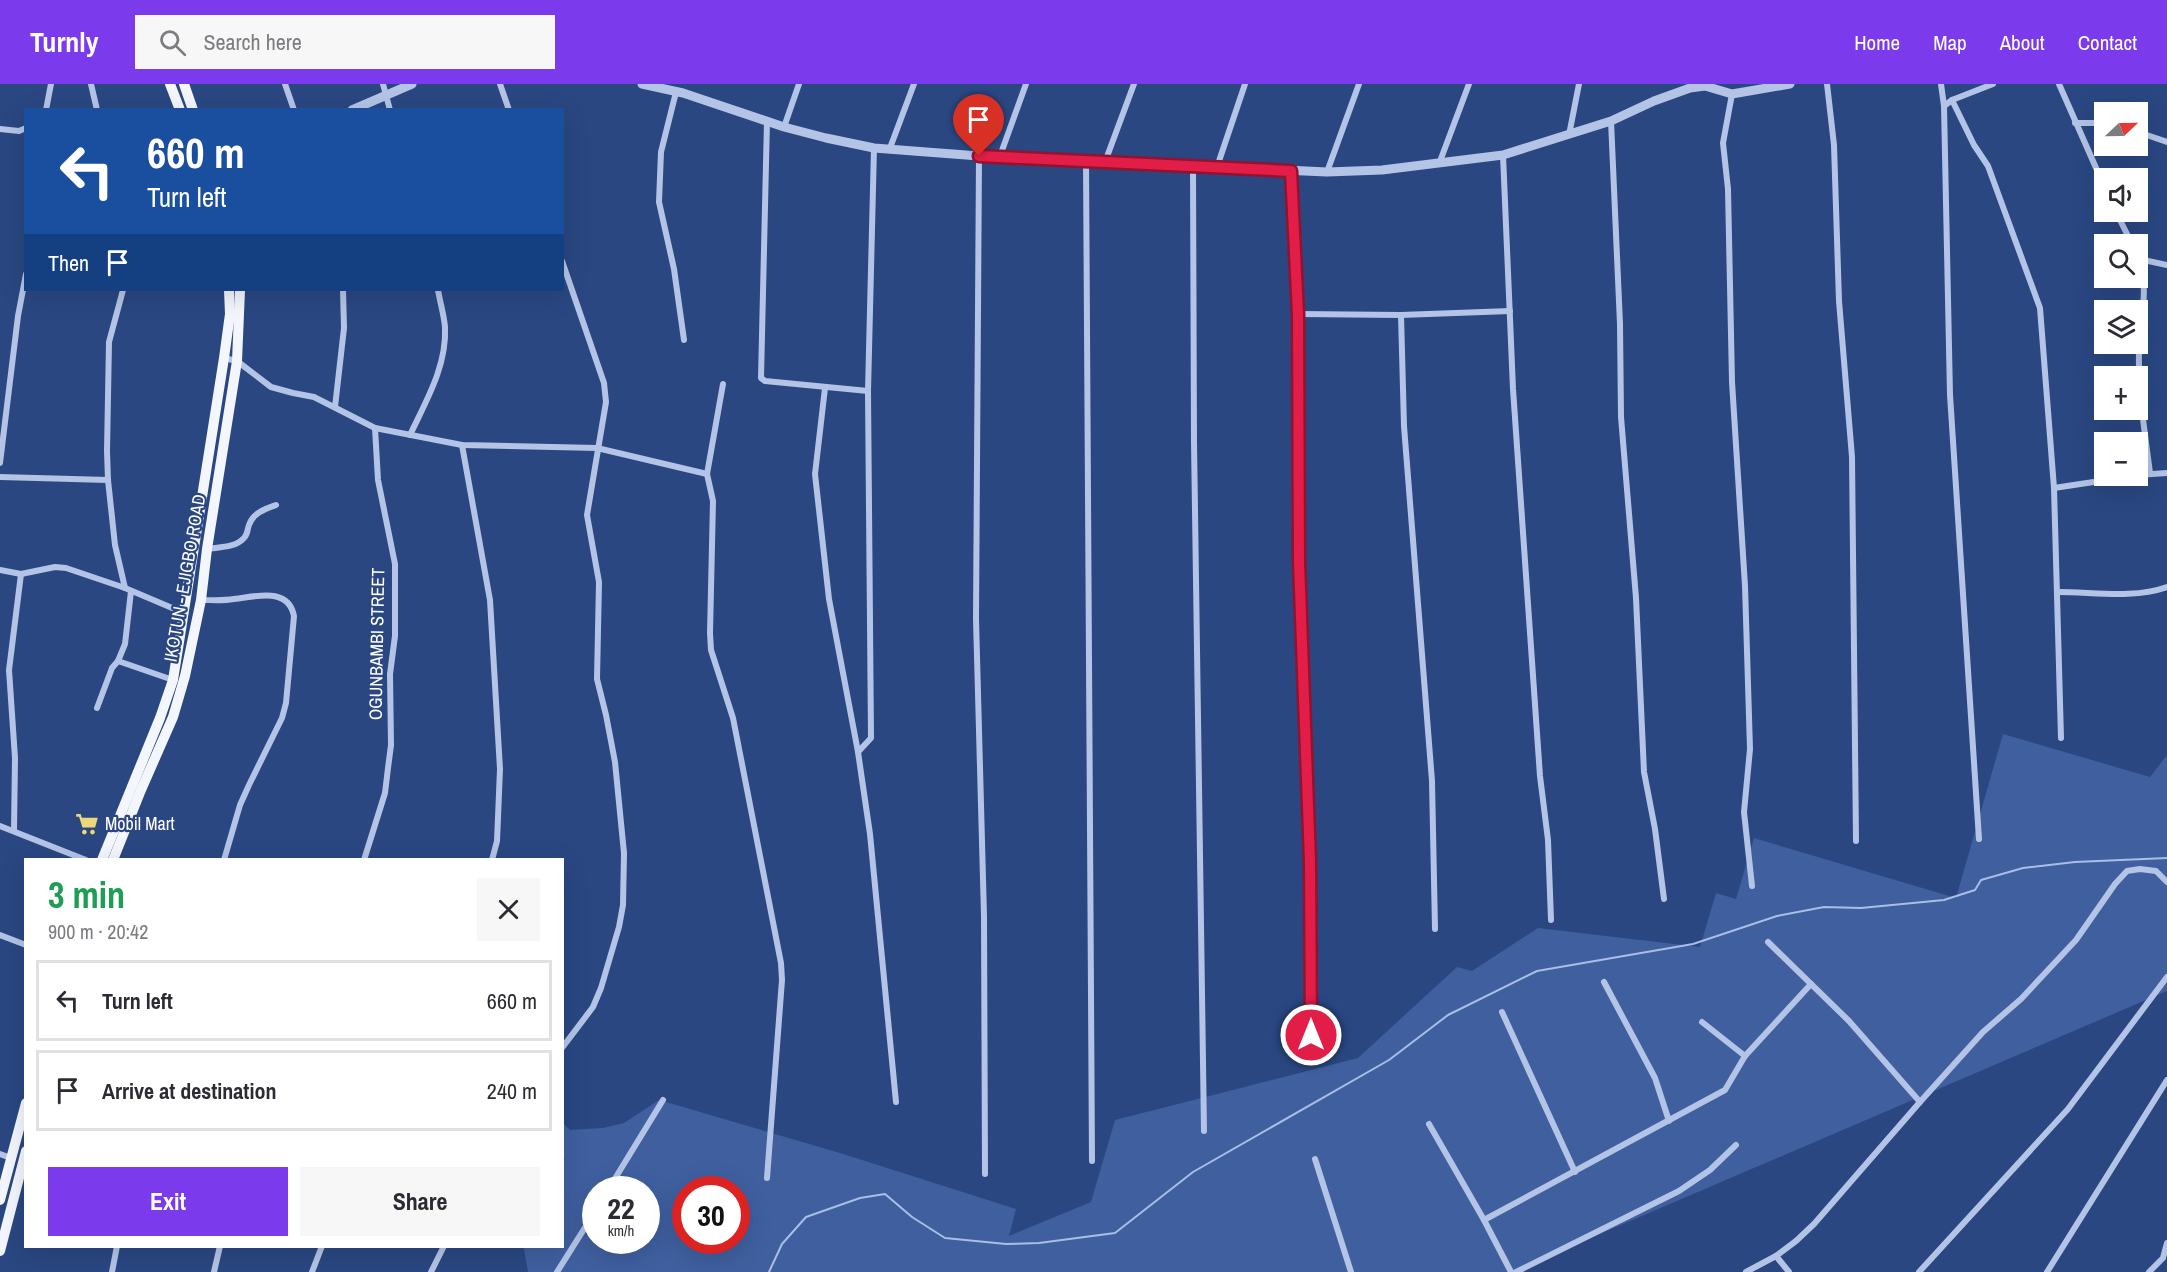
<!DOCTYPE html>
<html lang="en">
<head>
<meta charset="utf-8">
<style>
	:root { --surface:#fff; --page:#f7f7f7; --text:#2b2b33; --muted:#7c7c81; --line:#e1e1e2; --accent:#7c3aed }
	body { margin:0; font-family:"Archivo Narrow",sans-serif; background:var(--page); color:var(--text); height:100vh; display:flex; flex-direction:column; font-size:22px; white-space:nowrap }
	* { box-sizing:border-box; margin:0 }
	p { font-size:20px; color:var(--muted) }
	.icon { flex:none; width:33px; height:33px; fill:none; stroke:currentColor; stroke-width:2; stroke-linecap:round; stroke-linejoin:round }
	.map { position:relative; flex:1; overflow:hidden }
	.panel { position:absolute; left:24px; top:774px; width:540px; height:390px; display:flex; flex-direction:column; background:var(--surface); border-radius:0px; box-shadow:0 6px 24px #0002 }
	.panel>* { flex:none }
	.top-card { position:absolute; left:24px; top:24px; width:540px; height:183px; border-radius:0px; box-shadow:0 6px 24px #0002; background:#1a4fa0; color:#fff; overflow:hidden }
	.needle { width:39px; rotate:68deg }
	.controls { position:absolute; left:2094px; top:18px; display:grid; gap:12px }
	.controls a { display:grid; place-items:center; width:54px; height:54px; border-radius:0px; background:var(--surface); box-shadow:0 6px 24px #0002; font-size:30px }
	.speed { position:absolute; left:582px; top:1092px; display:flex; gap:12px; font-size:30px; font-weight:700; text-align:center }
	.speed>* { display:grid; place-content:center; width:78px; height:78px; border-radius:50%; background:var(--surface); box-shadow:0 6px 24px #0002; line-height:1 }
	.speed small { font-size:15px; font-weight:400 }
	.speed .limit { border:9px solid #d22; background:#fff; color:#111 }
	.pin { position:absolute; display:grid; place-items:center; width:51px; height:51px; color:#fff; margin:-62px -26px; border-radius:50% 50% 50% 0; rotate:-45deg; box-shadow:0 0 6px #0007 }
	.pin .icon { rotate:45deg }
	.me { position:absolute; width:66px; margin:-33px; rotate:0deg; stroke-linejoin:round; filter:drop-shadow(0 0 4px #0008) }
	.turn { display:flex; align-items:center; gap:21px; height:126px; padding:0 24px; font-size:27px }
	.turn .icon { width:78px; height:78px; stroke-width:2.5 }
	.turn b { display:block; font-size:42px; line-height:51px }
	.then { display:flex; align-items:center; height:57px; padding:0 24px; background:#0003; gap:12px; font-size:22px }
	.round { display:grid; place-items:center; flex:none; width:63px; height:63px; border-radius:0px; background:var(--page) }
	.head { display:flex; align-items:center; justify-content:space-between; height:102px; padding:0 24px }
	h1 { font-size:36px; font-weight:700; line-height:45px; color:#1e9e55 }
	.cta { display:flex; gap:12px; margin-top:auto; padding:12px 24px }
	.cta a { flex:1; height:69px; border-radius:0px; background:var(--accent); color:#fff; font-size:24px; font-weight:700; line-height:69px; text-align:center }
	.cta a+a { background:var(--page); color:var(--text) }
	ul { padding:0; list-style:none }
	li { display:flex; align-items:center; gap:18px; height:81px; margin:0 12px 9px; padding:0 12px; border:3px solid var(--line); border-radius:0px }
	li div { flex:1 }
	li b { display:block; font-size:22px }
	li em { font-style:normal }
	header { display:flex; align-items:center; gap:36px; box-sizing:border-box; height:84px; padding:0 30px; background:var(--accent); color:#fff }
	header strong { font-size:28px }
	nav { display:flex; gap:33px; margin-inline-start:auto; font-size:21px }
	.search { width:420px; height:54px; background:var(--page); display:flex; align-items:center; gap:15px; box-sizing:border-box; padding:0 21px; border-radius:0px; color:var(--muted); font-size:22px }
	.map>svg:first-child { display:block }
	.green { fill:#3f5f9f; fill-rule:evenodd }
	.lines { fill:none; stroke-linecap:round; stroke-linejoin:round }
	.stream { stroke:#a8bee6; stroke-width:2 }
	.minor { stroke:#b3c4e6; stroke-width:6 }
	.tertiary { stroke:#b3c4e6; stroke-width:9 }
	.primary { stroke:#f3f6fd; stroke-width:10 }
	.route-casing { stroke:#92132f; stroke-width:15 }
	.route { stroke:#e11d48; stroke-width:10 }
	.labels { text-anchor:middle; stroke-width:4.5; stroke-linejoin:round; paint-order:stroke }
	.street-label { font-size:18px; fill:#fff; stroke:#2a4782 }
	.poi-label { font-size:18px; fill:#fff; stroke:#2a4782; text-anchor:start }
</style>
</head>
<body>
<header>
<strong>Turnly</strong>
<div class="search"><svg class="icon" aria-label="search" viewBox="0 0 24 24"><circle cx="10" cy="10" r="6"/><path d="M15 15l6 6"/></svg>Search here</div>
<nav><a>Home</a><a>Map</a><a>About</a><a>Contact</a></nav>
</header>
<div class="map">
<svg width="2167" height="1188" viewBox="0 0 2167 1188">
	<rect width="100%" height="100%" fill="#2a4782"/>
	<!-- green -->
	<path class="green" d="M2003,650L2150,693L2167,671V907L1511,1188H528L524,1165L520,1163L562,1162V1079L565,1075L563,1072V1039L570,1046L603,1044L624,1039L659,1016L840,1069L1016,1125L1009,1152L1091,1118L1115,1036L1358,974L1457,883L1472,887L1538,844L1700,863L1716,809L1736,815L1754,754L1956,814ZM596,1106H646V1156H596ZM686,1106H736V1156H686Z"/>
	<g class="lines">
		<!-- stream -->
		<polyline class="stream" points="769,1188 782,1160 806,1133 860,1114 885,1110 912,1133 945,1154 1006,1160 1039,1159 1115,1149 1193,1088 1389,976 1448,931 1537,887 1693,860 1777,832 1824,823 1861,824 1944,816 1975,806 1981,796 2023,784 2075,778 2167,774"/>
		<!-- minor -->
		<g class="minor">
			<polyline points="91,0 97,26"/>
			<polyline points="285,0 294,26"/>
			<polyline points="383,0 390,26"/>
			<polyline points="500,0 509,26"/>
			<polyline points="1827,0 1834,61 1839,217 1852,373 1856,757"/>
			<polyline points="1941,0 1944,22 1952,16 1974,61 1988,82 2040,224 2054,404 2061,654"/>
			<polyline points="2059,0 2104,102"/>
			<polyline points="676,8 661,68 659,118 674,185 684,256"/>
			<polyline points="1732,10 1723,59 1728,105 1732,298 1745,502 1750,665 1744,728 1752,802"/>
			<polyline points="1952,16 1993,0"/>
			<polyline points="1944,22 1950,311 1979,755"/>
			<polyline points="46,26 51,0"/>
			<polyline points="767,37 761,294 765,297 868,307"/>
			<polyline points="1611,37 1620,240 1621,333 1636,514 1644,688 1655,745 1664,815"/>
			<polyline points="2075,39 2104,39"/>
			<polyline points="784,43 799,0"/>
			<polyline points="0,45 19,47 26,44"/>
			<polyline points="2138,48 2167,58"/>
			<polyline points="1569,51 1579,0"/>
			<polyline points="890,64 914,0"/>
			<polyline points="1503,71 1513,305 1540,692 1548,756 1551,836"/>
			<polyline points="979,72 976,535 984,832 985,1090"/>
			<polyline points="1000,72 1026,0"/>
			<polyline points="1086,77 1092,1077"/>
			<polyline points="1105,78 1134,0"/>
			<polyline points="1439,80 1469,0"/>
			<polyline points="1193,82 1194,358 1204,1047"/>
			<polyline points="1217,83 1245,0"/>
			<polyline points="1291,87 1298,230 1297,294 1299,478 1310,777 1311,951"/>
			<polyline points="1327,88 1359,0"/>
			<polyline points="2116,128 2132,160"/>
			<path d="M2138,173C2150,204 2140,236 2139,269C2138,308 2145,349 2150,389"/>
			<polyline points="2139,175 2167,181"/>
			<polyline points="562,177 604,299 606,318 587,431 599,498 597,595 606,631 615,678 624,769 623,821 619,843 601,904 593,923 562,964"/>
			<polyline points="123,206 109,258 107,367 108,396 115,461 125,504"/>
			<polyline points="1298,230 1401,231 1510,227"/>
			<polyline points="1401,231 1404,342 1432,697 1435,845"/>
			<polyline points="224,274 237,277 271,303 293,309 314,313 375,344 462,361 597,364 707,390"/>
			<polyline points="723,300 707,390 713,417 710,549 711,566 733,634 781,879 782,896 767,1094"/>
			<polyline points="825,304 815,390 829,515 858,668 870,750 896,1018"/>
			<polyline points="335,323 344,244 343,206"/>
			<path d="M410,351C426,317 447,282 445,243C444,231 440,218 438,206"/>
			<polyline points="462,361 490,516 500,685 497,757 492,776"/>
			<polyline points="0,379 18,232 26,190"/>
			<polyline points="2138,391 2167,389"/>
			<polyline points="0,393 108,396"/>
			<polyline points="2054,404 2133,392"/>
			<path d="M207,465C219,463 235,464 244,454C248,450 247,446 249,441C253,429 265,425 276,421"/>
			<polyline points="0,486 21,490 9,586 15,674 14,747"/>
			<polyline points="21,490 55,483 66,484 125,504 184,529"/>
			<polyline points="131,507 125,560 118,577 173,596"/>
			<path d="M2058,508C2094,508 2133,515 2167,503"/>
			<path d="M201,516C212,516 223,517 234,515C255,513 288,502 294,532L286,619L282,634L249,701L240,721L224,776"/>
			<polyline points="97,624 112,584 118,577"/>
			<polyline points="858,668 871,654 868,307 874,64"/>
			<polyline points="0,742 86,776"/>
			<polyline points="364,776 385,709 388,684 391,661 390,590 395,552 395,480 378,396 375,344"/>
			<polyline points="0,851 26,861"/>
			<polyline points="1768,858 1849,937 1920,1018 1814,1140 1796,1157 1776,1172 1789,1188"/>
			<polyline points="1604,898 1655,994 1669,1037"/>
			<polyline points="1502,928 1575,1088"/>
			<polyline points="1702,938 1745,972"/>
			<polyline points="1920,1018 1983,948 2021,915 2076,856 2115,800 2127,787 2140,785 2156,787 2167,798"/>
			<polyline points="1429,1040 1484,1136 1511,1188"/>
			<polyline points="0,1070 11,1074"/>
			<polyline points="1315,1075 1351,1188"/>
			<polyline points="608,1106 663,1016"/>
			<polyline points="1484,1136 1725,1006 1745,972 1811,900"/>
			<polyline points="112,1188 117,1162"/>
			<polyline points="214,1188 220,1162"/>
			<polyline points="312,1188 322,1162"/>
			<polyline points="431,1188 444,1162"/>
			<polyline points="557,1188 596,1126"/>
			<polyline points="1516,1188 1679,1107 1710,1086 1736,1061"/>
			<polyline points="1746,1188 1776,1172"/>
			<polyline points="1919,1188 2068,1025 2167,893"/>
			<polyline points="2047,1188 2167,996"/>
			<polyline points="2149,1188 2163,1174 2167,1159"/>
		</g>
		<!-- tertiary -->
		<g class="tertiary">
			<polyline points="642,0 683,9 784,43 826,54 874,64 979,72 1327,88 1382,86 1503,71 1611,37 1654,17 1690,4 1705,2 1732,10 1790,0"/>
			<polyline points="352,26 412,0"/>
		</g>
		<!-- primary -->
		<g class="primary">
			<polyline points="170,0 180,26"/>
			<polyline points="184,0 193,26"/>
			<polyline points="102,776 160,634 173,596 224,274 230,230 229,206"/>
			<polyline points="113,776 141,706 173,633 185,592 201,516 207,465 237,277 240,206"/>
			<polyline points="0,1116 26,1019"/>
			<polyline points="0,1167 26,1067"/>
		</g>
	</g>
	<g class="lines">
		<!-- route casing -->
		<g class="route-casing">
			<polyline id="route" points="979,72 1291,87 1298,230 1299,478 1310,777 1311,951"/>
		</g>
		<!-- route -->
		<use href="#route" class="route"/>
	</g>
	<!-- icons -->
	<defs>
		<g id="supermarket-bare" transform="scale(1.8)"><path d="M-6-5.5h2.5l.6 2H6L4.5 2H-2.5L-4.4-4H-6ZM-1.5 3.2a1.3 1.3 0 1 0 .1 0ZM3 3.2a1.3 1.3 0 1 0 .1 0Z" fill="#ecd77a" stroke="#2a4782" stroke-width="2.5" paint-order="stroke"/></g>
	</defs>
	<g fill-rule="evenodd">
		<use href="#supermarket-bare" x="87" y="740"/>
	</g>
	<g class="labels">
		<!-- street labels -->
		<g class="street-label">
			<text transform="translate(185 494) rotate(-80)" y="6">IKOTUN - EJIGBO ROAD</text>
			<text transform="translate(377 560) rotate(-89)" y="6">OGUNBAMBI STREET</text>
		</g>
		<!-- poi labels -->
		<g class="poi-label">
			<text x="105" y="746">Mobil Mart</text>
		</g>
	</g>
</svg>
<div class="controls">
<a><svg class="needle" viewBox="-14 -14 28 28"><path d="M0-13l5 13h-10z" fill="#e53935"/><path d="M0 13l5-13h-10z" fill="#7c7c81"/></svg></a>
<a><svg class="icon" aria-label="sound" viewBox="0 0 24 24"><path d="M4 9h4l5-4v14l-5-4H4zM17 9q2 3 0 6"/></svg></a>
<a><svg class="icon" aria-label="search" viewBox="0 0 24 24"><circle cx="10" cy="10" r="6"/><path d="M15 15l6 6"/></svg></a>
<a><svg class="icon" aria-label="layers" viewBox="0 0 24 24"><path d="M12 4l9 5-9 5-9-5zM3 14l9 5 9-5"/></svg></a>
<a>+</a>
<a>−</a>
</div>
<div class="speed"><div>22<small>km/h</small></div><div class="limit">30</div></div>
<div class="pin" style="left:979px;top:72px;background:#d93025"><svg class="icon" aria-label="arrive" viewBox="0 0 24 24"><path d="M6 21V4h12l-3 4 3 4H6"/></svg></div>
<svg class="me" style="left:1311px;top:951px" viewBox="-20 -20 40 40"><circle r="17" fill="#e11d48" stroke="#fff" stroke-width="3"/><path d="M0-11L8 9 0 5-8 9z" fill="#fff"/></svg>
<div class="top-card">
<div class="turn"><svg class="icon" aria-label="left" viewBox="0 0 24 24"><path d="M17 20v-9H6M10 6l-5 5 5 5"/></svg><div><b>660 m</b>Turn left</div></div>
<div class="then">Then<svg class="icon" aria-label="arrive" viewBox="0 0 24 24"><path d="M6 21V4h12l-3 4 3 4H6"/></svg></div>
</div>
<section class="panel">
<div class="head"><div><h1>3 min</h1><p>900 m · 20:42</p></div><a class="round"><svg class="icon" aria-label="close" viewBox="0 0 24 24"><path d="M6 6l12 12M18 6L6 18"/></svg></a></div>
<ul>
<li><svg class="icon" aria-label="left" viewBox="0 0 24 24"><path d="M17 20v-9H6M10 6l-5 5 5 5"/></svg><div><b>Turn left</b></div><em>660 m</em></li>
<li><svg class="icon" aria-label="arrive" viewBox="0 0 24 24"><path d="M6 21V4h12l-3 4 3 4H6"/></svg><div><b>Arrive at destination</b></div><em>240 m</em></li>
</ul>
<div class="cta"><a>Exit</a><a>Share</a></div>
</section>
</div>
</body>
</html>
